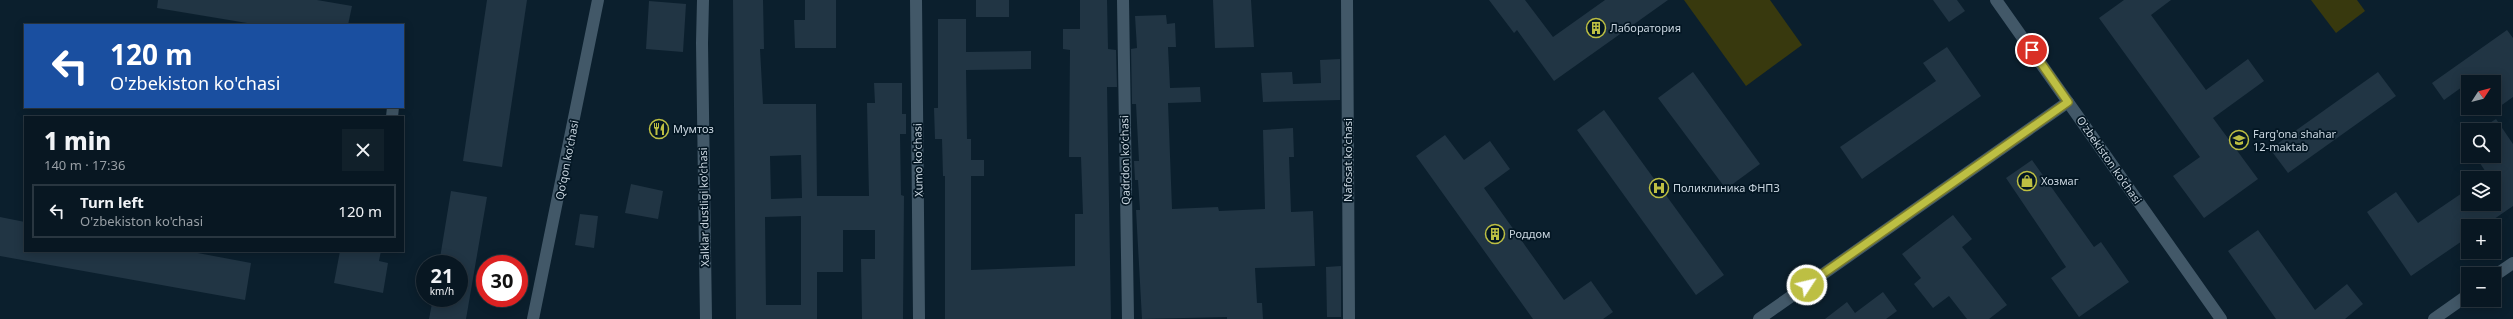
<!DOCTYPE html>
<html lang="en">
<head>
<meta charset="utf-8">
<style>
	:root { --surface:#081722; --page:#11202a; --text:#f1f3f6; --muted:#989fa5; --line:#293640 }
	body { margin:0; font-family:"Noto Sans",sans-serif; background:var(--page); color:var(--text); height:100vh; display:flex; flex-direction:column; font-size:15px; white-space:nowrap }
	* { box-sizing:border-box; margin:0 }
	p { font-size:13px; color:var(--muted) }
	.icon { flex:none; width:22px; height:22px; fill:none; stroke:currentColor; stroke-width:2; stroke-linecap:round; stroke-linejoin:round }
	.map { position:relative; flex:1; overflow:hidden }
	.side { position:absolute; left:24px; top:116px; width:380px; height:136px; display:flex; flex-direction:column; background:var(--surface); border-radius:0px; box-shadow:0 2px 10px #0003,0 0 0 1px var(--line) }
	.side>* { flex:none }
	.guide { position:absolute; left:24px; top:24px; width:380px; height:84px; border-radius:0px; box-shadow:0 2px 10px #0003,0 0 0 1px var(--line); background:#1a4fa0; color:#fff; overflow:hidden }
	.needle { width:26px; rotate:54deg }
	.tools { position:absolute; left:2461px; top:75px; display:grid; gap:8px }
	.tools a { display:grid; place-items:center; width:40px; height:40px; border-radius:0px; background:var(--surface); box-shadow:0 2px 10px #0003,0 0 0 1px var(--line); font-size:20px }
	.speed { position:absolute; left:416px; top:255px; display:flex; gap:8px; font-size:20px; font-weight:700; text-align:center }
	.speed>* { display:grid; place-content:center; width:52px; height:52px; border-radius:50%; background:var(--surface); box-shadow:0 2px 10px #0003,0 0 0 1px var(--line); line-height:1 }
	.speed small { font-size:10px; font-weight:400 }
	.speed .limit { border:6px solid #d22; background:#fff; color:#111 }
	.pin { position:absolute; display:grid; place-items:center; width:34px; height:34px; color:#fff; margin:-17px; border:2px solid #fff; border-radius:50%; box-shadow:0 1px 4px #0007 }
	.me { position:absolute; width:44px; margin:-22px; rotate:55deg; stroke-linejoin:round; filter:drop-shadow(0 0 3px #0008) }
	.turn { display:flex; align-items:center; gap:14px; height:84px; padding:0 20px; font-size:18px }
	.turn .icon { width:52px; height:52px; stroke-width:2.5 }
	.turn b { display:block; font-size:28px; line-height:34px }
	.round { display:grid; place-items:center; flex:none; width:42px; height:42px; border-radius:0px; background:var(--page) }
	.summary { display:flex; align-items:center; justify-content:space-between; height:68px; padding:0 20px }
	h1 { font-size:24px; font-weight:800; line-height:30px }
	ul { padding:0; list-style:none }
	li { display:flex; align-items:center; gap:12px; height:54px; margin:0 8px 6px; padding:0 12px; border:2px solid var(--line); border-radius:0px }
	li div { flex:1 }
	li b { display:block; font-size:15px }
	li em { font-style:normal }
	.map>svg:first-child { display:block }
	.green { fill:#38390e }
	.building { fill:#213544; fill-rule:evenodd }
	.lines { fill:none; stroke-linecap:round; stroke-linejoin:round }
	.minor { stroke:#425868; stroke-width:12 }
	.route-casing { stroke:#7b7c2c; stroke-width:10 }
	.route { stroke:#bdbf43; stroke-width:7 }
	.labels { text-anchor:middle; stroke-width:3.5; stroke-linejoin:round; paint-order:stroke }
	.poi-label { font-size:11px; fill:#cad6e0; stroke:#031623; text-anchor:start }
	.street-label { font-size:11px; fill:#cad6e0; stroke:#031623 }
</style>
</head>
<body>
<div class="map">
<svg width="2513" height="319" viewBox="0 0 2513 319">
	<rect width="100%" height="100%" fill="#0b1f2d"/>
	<!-- green -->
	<g class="green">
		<polygon points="1684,0 1770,0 1802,45 1746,86"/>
		<polygon points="2311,0 2357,0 2365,11 2336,33"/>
	</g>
	<!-- building -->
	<g class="building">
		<polygon points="158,0 317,0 352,6 348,25 259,25 157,8"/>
		<polygon points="487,0 527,0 502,167 463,161"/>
		<path d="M733,0H763L764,49H760L763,104H816L817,196H869L867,103H875L874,83H902V114H906V134H900L901,195L904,196L903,319H862L861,259H875V230H843V272H817V319H736ZM801,155L802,198L771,199L770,156ZM801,216V305H766L765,217Z"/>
		<polygon points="805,0 836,0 836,48 795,48 794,20 805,20"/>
		<rect x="976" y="0" width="33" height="17"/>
		<polygon points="1080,0 1107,0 1108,49 1116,50 1117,87 1107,87 1111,319 945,319 945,176 943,176 942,139 935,139 934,108 938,108 938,19 966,19 966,52 1031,51 1031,69 966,70 967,139 971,139 971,160 984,160 984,176 971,176 971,270 1075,266 1075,214 1083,214 1081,157 1069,157 1070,50 1063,49 1063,29 1080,29"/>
		<polygon points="1213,0 1251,0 1254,47 1215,48"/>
		<polygon points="1489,0 1525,0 1553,37 1605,0 1668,0 1554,81 1517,30 1514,33"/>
		<polygon points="1933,0 1957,0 1965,11 1949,22"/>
		<polygon points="2124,0 2171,0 2151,15 2206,90 2248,59 2264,81 2213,118 2258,179 2204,218 2173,176 2200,157 2099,18"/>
		<polygon points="649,1 686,4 683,52 646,49"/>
		<polygon points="1166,15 1167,24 1175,23 1176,47 1168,47 1170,88 1200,87 1201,102 1168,103 1172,209 1218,207 1219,211 1265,209 1263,130 1293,128 1294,157 1289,157 1291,212 1313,211 1315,266 1255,268 1257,303 1262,303 1263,319 1227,319 1227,317 1142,319 1136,210 1140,210 1138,180 1135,180 1134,161 1139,161 1136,104 1132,104 1131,49 1137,48 1135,16"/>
		<polygon points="2507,30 2513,38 2513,97 2492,112 2488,108 2494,108 2494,82 2469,82 2444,100 2432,83"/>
		<polygon points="1947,47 1981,96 1862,179 1840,147 1936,81 1923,63"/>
		<polygon points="1340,59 1340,100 1263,102 1261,73 1292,72 1293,84 1321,83 1320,60"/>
		<polygon points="1693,72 1760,164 1726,189 1658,98"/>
		<polygon points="2378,72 2396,96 2288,173 2270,149"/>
		<polygon points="1604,110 1724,275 1696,295 1577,130"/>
		<polygon points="2496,119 2513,144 2513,206 2484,226 2468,226 2468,237 2411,276 2367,212 2396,192 2418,223 2468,189 2468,204 2494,204 2494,178 2484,178 2488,175 2475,156 2494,156 2494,130 2479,130"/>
		<polygon points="1445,135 1464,160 1490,141 1510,169 1484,188 1564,300 1591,281 1613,312 1603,319 1533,319 1416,156"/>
		<polygon points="2032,160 2094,247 2101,242 2129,282 2079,317 2051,278 2066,267 2006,178"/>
		<polygon points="631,184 663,191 658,219 625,213"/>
		<polygon points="451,191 487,197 466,319 429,319 433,298 459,298 459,264 439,264"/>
		<polygon points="580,214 598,216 594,248 575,245"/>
		<polygon points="1953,215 1972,239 1962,247 2007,305 1989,319 1967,319 1949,296 1933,308 1914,284 1921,278 1902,254"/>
		<polygon points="0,217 25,222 25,251 187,251 251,263 245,300 0,256"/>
		<polygon points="2258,230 2315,310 2347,284 2363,304 2345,319 2276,319 2228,251"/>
		<polygon points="340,251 381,251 379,261 388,263 383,293 334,283"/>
		<polygon points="1341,266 1341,317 1327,317 1326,267"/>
		<polygon points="1883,292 1897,311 1886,319 1825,319 1847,302 1855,313"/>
	</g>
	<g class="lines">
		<!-- minor -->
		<g class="minor">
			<polyline points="703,0 702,43 706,319"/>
			<polyline points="916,0 919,319"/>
			<polyline points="1123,0 1128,319"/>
			<polyline points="1347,0 1349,319"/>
			<polyline points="1996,0 2221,319"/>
			<polyline points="392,117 393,107"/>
			<polyline points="2494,276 2513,263"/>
			<polyline points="533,319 598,0"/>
			<polyline points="1759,319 2068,102"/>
			<polyline points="2434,319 2468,295"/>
		</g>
	</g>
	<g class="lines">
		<!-- route casing -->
		<g class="route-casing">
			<polyline id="route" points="1807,285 2068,102 2032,50"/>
		</g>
		<!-- route -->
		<use href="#route" class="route"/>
	</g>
	<!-- icons -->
	<defs>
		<g id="building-ring" transform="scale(1)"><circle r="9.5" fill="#031623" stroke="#bdbf43" stroke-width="1.5"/><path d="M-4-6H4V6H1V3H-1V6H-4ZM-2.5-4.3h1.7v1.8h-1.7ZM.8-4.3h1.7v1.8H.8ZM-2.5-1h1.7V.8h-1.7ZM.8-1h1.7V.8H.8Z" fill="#bdbf43"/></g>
		<g id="restaurant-ring" transform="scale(1)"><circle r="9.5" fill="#031623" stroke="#bdbf43" stroke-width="1.5"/><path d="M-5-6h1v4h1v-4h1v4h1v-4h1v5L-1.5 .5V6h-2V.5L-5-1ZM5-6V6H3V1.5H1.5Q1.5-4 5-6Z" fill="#bdbf43"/></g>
		<g id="school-ring" transform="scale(1)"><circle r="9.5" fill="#031623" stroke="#bdbf43" stroke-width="1.5"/><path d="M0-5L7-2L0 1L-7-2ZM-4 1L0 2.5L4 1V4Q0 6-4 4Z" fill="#bdbf43"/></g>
		<g id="shop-ring" transform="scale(1)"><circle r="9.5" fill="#031623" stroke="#bdbf43" stroke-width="1.5"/><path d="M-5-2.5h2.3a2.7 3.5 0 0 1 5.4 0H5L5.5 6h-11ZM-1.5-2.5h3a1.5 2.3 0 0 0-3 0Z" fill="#bdbf43"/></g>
		<g id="hospital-ring" transform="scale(1)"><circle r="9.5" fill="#031623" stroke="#bdbf43" stroke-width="1.5"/><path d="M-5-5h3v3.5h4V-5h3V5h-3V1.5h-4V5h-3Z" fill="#bdbf43"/></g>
	</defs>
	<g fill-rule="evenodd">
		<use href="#building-ring" x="1596" y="28"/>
		<use href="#restaurant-ring" x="659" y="129"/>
		<use href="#school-ring" x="2239" y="140"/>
		<use href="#shop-ring" x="2027" y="181"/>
		<use href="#hospital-ring" x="1659" y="188"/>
		<use href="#building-ring" x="1495" y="234"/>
	</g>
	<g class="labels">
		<!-- poi labels -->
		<g class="poi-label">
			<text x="1610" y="32">Лаборатория</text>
			<text x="673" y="133">Mумтоз</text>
			<text x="2253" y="138">Farg'ona shahar<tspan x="2253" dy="13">12-maktab</tspan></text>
			<text x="2041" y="185">Хозмаг</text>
			<text x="1673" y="192">Поликлиника ФНПЗ</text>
			<text x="1509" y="238">Роддом</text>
		</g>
		<!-- street labels -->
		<g class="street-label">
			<text transform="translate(567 160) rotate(-79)" y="4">Qoʻqon koʻchasi</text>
			<text transform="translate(918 160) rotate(-91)" y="4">Xumo ko'chasi</text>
			<text transform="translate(1125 160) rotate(-91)" y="4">Qadrdon koʻchasi</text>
			<text transform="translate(1348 160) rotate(-90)" y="4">Nafosat ko'chasi</text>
			<text transform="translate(2109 160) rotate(55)" y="4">O'zbekiston ko'chasi</text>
			<text transform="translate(704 207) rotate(-91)" y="4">Xalklar dustligi ko'chasi</text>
		</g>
	</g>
</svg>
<div class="tools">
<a><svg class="needle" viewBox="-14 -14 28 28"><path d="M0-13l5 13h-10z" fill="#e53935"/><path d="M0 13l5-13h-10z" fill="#989fa5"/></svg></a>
<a><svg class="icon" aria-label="search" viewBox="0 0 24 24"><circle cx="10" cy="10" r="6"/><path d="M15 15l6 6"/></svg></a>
<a><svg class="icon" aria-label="layers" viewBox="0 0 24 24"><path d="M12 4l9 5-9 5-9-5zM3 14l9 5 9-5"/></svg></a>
<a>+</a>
<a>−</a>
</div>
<div class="speed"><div>21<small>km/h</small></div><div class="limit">30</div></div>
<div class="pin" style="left:2032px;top:50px;background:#d93025"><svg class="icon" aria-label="arrive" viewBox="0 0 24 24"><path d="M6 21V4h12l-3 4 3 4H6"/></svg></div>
<svg class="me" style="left:1807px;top:285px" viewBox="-20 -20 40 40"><circle r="17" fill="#bdbf43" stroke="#fff" stroke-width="3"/><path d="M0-11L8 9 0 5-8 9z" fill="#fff"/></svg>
<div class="guide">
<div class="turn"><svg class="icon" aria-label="left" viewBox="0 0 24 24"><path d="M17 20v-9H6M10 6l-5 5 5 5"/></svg><div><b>120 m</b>O'zbekiston ko'chasi</div></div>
</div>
<section class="side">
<div class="summary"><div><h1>1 min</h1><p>140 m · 17:36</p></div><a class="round"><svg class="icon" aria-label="close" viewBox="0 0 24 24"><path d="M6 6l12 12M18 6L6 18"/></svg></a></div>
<ul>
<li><svg class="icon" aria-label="left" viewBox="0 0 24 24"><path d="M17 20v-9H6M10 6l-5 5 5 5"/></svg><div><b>Turn left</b><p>O'zbekiston ko'chasi</p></div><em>120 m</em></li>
</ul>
</section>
</div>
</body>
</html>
